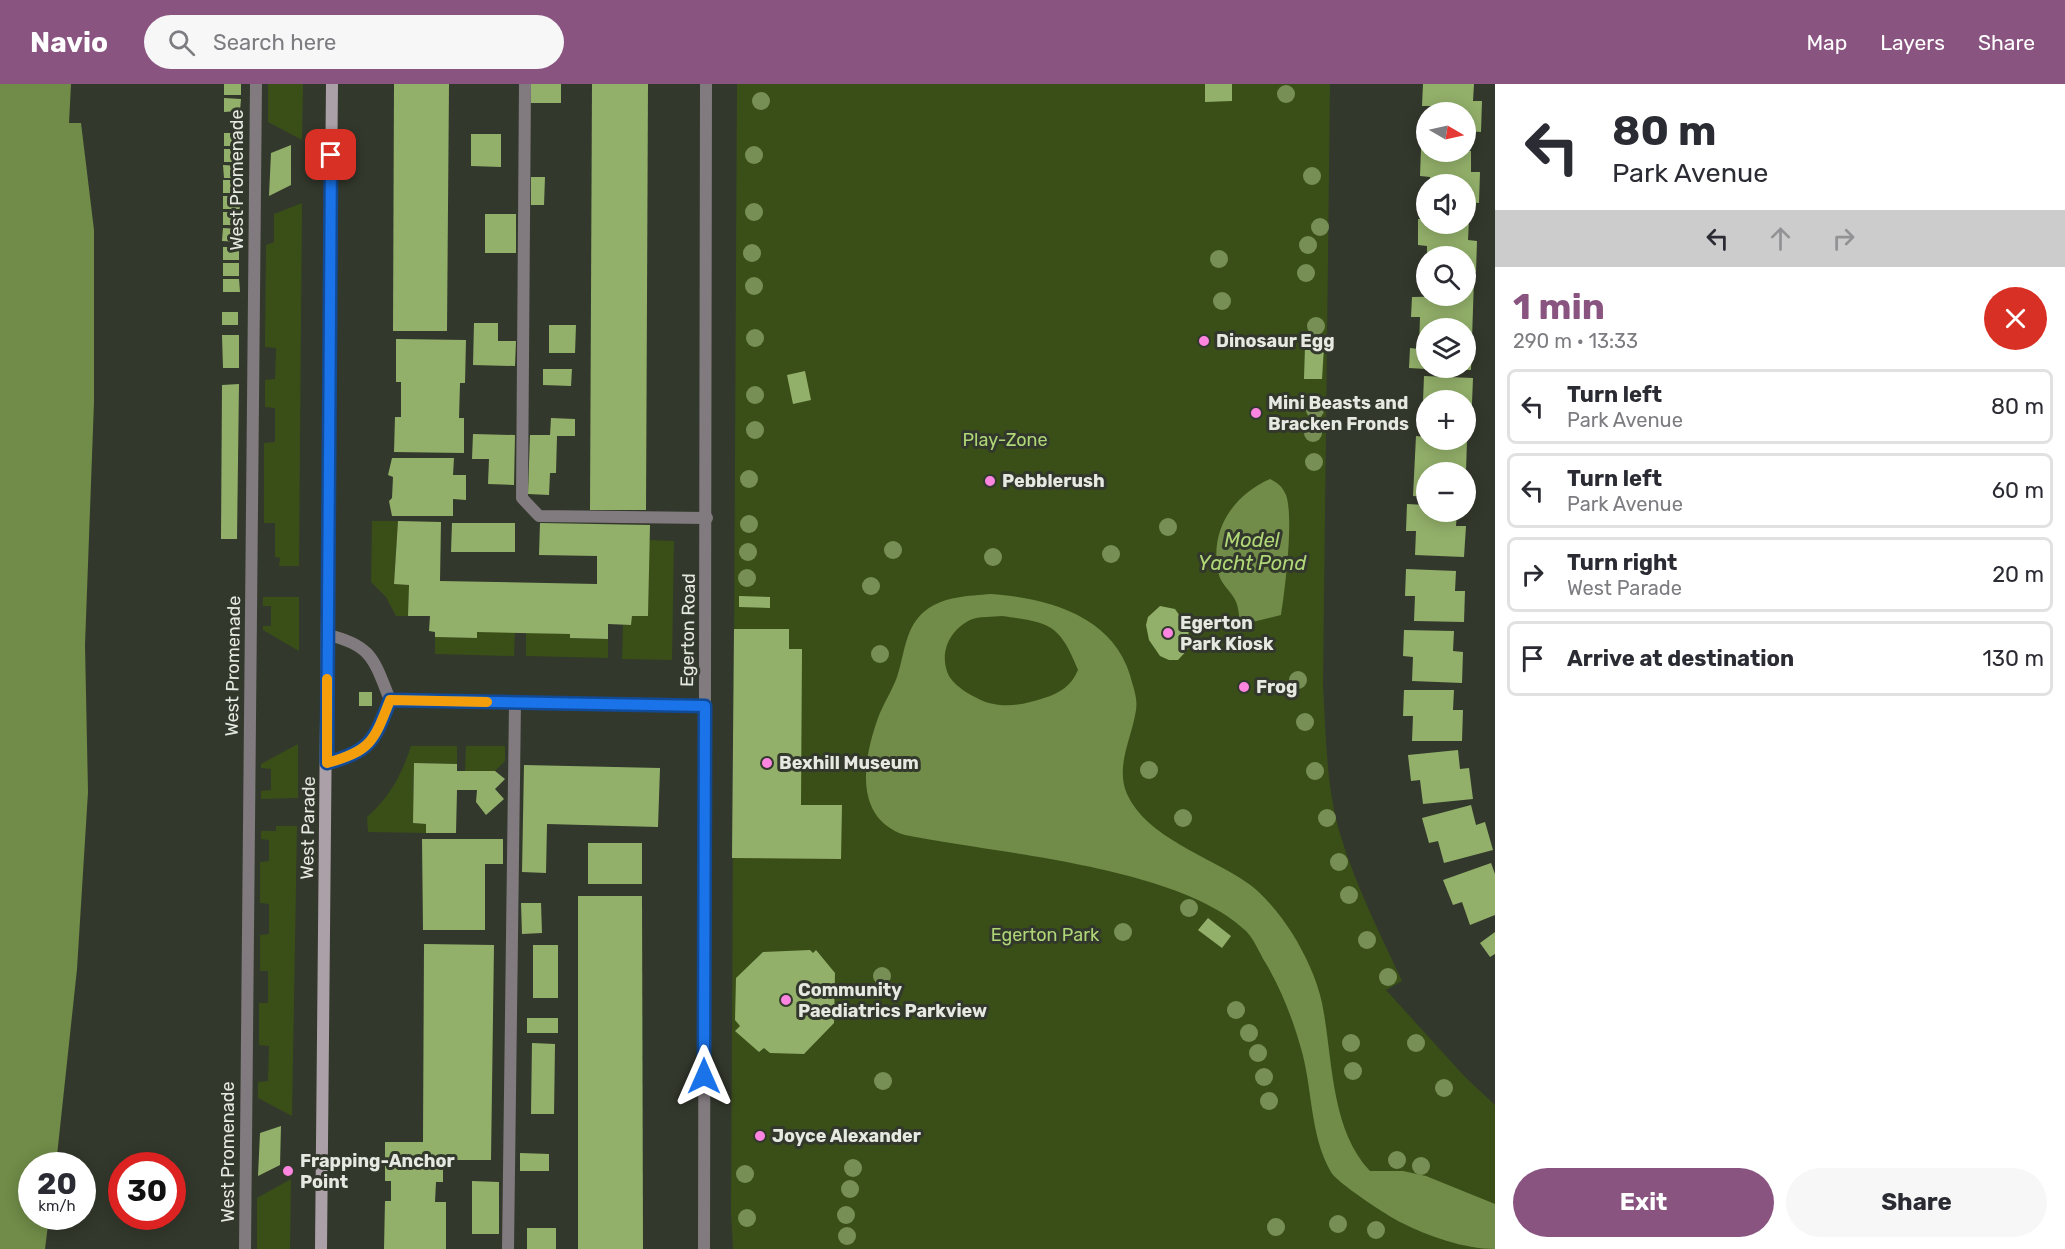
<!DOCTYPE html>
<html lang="en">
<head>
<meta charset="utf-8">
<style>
	:root { --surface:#fff; --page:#f7f7f7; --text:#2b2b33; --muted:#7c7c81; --line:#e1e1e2; --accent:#8a5481 }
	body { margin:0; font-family:Rubik,sans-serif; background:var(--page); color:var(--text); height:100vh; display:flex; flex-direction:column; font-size:22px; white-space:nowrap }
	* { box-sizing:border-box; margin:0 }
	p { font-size:20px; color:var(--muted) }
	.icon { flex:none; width:33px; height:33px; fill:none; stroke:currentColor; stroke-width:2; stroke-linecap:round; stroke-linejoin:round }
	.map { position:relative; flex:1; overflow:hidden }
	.side { display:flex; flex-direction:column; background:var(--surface); width:570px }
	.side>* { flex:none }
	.top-card { background:#fff; color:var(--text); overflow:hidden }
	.needle { width:39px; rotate:99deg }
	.fabs { position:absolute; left:1416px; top:18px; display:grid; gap:12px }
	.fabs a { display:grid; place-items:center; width:60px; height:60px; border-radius:50%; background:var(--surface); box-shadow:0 3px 15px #0003; font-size:30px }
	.speed { position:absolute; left:18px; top:1068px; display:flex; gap:12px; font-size:30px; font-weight:700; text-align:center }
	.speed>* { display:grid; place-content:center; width:78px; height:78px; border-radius:50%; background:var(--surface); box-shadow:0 3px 15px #0003; line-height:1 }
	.speed small { font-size:15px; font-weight:400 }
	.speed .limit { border:9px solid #d22; background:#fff; color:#111 }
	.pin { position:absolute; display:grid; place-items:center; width:51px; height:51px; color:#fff; margin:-26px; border-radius:12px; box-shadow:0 3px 9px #0006 }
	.me { position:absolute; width:66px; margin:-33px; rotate:0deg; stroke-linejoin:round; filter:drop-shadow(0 0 4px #0008) }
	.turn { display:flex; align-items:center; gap:21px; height:126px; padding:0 18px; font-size:27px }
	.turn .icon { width:78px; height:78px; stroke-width:2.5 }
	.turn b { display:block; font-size:42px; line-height:51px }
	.lanes { display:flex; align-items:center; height:57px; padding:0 18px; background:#0003; justify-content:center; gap:30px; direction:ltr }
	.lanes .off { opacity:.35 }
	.round { display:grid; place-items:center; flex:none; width:63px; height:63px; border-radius:32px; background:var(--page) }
	.head { display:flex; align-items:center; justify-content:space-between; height:102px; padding:0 18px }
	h1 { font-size:36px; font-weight:700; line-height:45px; color:var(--accent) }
	.action { display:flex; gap:12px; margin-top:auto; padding:12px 18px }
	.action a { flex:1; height:69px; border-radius:36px; background:var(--accent); color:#fff; font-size:24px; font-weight:700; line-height:69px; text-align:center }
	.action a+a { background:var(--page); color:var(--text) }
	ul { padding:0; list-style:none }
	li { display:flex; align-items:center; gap:18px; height:75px; margin:0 12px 9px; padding:0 6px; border:3px solid var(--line); border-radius:9px }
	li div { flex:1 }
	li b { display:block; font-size:22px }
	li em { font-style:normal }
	header { display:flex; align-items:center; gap:36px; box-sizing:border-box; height:84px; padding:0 30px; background:var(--accent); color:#fff }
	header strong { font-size:28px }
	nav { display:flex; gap:33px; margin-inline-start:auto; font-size:21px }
	.search { width:420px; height:54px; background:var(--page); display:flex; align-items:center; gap:15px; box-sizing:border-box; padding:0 21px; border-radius:33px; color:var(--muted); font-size:22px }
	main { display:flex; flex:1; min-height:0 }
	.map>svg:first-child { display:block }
	.green { fill:#3a4f18 }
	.water { fill:#708c48; fill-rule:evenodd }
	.building { fill:#93b06a }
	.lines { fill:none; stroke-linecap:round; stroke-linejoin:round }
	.service { stroke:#817a7f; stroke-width:12 }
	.pedestrian { stroke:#817a7f; stroke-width:12 }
	.minor { stroke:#817a7f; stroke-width:12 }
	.secondary { stroke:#aba0a7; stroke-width:12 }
	.tree { fill:#778f55 }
	.route-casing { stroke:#114b97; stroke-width:15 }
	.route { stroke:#1a73e8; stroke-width:10 }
	.slow { stroke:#f59e0b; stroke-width:10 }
	.poi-dot { fill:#fe86e0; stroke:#33382c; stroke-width:2 }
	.labels { text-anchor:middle; stroke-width:6; stroke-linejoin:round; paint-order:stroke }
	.street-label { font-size:18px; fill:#e6e9e1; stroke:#33382c }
	.poi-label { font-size:18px; font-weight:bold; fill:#e6e9e1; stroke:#33382c; text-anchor:start }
	.park-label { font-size:18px; fill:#afd677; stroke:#33382c }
	.water-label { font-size:20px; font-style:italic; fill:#b0d777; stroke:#33382c }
</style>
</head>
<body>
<header>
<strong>Navio</strong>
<div class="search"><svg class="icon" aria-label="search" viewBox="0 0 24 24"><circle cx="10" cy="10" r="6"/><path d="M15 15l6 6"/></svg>Search here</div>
<nav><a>Map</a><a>Layers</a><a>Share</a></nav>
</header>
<main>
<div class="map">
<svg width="1495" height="1165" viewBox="0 0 1495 1165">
	<rect width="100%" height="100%" fill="#33382c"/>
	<!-- green -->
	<g class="green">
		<polygon points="268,0 303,0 302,56 268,38"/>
		<path d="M737,0H1330L1323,602C1326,651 1326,705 1341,753C1356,802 1380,850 1402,897L1386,906L1465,993L1495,1021V1165H733L731,1128Z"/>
		<polygon points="302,119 299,482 279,482 280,474 275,473 275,439 264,439 264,359 275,358 275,324 265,323 265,296 275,295 276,264 265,263 266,161 274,158 274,130"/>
		<polygon points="372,437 398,437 394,500 409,501 408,532 396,532 386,513 371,498"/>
		<polygon points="649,456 674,457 672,576 622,575 623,541 631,541 632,532 648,532"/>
		<polygon points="263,513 299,513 299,567 263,546 263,542 271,542 271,522 263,522"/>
		<polygon points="477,548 515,548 514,572 435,570 435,553 476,554"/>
		<polygon points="526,548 570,550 571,554 608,555 608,574 526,572"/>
		<polygon points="298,660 298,714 261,715 261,707 271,706 271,685 261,684 261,680"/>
		<path d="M411,662H457V680L414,679L413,739L426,740V749L368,748L367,733C390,713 402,690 411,662Z"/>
		<polygon points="466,662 505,662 505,677 495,687 465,687"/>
		<polygon points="276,742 297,742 292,1032 258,1014 258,998 268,997 269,962 259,961 259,919 268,919 268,887 260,887 260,851 269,850 269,820 260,819 260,778 269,777 269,756 261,755 261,747 276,747"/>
		<polygon points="291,1095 290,1165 257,1165 257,1114"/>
	</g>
	<!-- water -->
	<g class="water">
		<polygon points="0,0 71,0 69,39 81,39 94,146 94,318 85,561 88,708 77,885 56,1081 32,1082 32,1132 49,1133 45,1165 0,1165"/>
		<path d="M1270,395C1278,399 1282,402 1286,411C1294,433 1285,506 1281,531L1240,541C1239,532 1239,522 1234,514C1230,507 1221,499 1219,491C1208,448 1232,412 1270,395Z"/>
		<path d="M991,510C1046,514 1112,531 1130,591C1133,603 1138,614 1136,626C1132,654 1115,682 1127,710C1146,753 1210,773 1246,798C1263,809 1281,832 1292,849C1305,870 1317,895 1322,919C1333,973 1330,1045 1370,1087H1403L1426,1092L1495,1120V1165C1464,1165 1428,1152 1400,1138C1388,1132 1336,1098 1331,1088C1309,1050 1313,1002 1300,961C1292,933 1280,903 1265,878C1259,868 1254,855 1246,847C1178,782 998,770 905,751C853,734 863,676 878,634C883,620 892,607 897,593C905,569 905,543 925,527C944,512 968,512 991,510ZM1002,532C1050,539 1059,539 1078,586C1072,601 1059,610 1044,614C1026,620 1008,624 989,619C976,615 954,603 948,590C939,568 950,546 970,536C979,532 993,533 1002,532Z"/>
	</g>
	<!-- building -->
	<g class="building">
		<rect x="224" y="0" width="17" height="11"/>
		<polygon points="394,0 449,0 447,247 393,247"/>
		<rect x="531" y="0" width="30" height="19"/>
		<polygon points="592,0 648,0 646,426 590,426"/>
		<polygon points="1205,0 1232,0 1232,17 1205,18"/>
		<polygon points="1423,0 1474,0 1473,17 1482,17 1481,48 1466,47 1466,28 1432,28 1432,22 1422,22"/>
		<polygon points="224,14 241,15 240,27 224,28"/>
		<rect x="224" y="49" width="16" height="13"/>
		<polygon points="471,50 501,50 501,83 471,82"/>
		<polygon points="291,61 291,101 269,112 271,69"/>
		<rect x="224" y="65" width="16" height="13"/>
		<polygon points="1421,65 1471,67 1471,88 1480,88 1479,119 1466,118 1466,100 1430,100 1430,93 1420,92"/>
		<polygon points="223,81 240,82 240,94 224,94"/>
		<polygon points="531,93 545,93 544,121 531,121"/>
		<rect x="223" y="96" width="17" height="13"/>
		<polygon points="223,112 239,112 240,125 223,125"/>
		<rect x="223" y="128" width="17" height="13"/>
		<rect x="485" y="130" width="31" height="39"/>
		<polygon points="1418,135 1426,135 1426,140 1466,140 1466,136 1469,136 1468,156 1477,157 1476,188 1466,187 1466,172 1427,172 1427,162 1418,161"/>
		<polygon points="223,144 239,145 239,158 222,157"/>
		<rect x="223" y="163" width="16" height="13"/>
		<rect x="223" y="179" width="16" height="13"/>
		<polygon points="1466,194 1474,194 1471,286 1449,285 1466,284 1466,244 1426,244 1426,285 1409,284 1410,264 1419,265 1420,233 1411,233 1412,213 1466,212"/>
		<polygon points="223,195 239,195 240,208 223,208"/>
		<rect x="222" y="228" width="16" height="13"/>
		<polygon points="474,239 498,239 498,257 516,257 515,282 473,281"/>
		<polygon points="549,241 576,241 575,269 549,269"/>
		<polygon points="222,251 239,251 239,284 223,284"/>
		<polygon points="396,255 466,256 465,299 460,299 459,334 464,334 464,369 394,368 395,333 401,333 401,298 396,298"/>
		<polygon points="1305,262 1324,263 1322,295 1304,295"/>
		<polygon points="543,285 572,285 571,302 543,301"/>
		<polygon points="805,287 811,316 793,320 787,291"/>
		<polygon points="1424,292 1473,294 1471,344 1466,344 1466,316 1426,316 1426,343 1422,343"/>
		<polygon points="239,300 237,455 221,455 222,301"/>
		<polygon points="551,334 575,335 575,352 557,352 556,389 550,389 549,411 528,410 530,351 550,351"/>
		<polygon points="473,350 515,351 514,401 488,400 489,375 472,375"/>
		<polygon points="1416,352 1426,353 1426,356 1467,356 1466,388 1426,388 1426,413 1413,412"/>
		<polygon points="392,374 454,374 453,391 466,391 466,416 453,415 453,432 392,432 389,417 392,414 393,393 388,391"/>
		<polygon points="1407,420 1426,421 1426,428 1457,428 1456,442 1466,442 1464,473 1415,471 1416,447 1406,447"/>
		<polygon points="398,437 441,438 440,497 597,500 597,472 539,471 540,439 650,441 648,532 632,532 631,541 608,540 608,555 570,554 570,550 477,548 477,554 435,553 435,548 429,547 430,532 408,532 409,501 394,500"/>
		<polygon points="452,439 515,439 515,468 451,468"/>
		<polygon points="1406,485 1456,487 1455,507 1465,507 1464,538 1414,537 1415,512 1405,512"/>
		<polygon points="739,512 770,513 770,524 739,523"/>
		<polygon points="1160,522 1175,525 1188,544 1190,563 1178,576 1169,576 1160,572 1149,556 1146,541 1148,533"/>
		<polygon points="734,545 789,545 789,565 802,565 801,721 842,721 841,775 732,774"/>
		<polygon points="1404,546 1454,547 1453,567 1463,568 1462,599 1412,597 1413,573 1403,572"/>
		<polygon points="1404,606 1454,606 1453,626 1463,626 1462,657 1412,657 1413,632 1403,632"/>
		<rect x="359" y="608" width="13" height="14"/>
		<polygon points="1458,666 1460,685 1469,684 1473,715 1423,720 1420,696 1411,697 1408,671"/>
		<polygon points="414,679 457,680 457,687 495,687 505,695 495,705 504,715 486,731 476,718 477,706 457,706 456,749 426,749 426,740 413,739"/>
		<polygon points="524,681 660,684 658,743 547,740 546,789 522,788"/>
		<polygon points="1471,721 1476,741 1485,738 1493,766 1444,779 1438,757 1429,759 1422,734"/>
		<polygon points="422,755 503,755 503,780 485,780 485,846 423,846"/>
		<rect x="588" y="759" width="54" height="41"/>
		<polygon points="1491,779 1495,790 1495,831 1470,841 1462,818 1453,821 1443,796"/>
		<polygon points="578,812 642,812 643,1165 578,1165"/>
		<polygon points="521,819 541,819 542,849 522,850"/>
		<polygon points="1208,834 1231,852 1222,864 1198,846"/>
		<polygon points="1495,848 1495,870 1490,873 1480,859"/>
		<polygon points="424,860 494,861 491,1076 443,1076 443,1098 436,1098 435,1118 446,1118 446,1165 384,1165 385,1117 391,1117 391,1097 385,1097 385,1058 423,1058"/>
		<rect x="533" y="861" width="25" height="53"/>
		<polygon points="810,866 813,869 816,866 835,889 834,939 804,970 770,969 764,964 759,968 735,947 740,942 735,936 736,894 763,868"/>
		<rect x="527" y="934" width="31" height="15"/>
		<polygon points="532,959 555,960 554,1030 531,1030"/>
		<polygon points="281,1042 280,1081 258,1092 260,1049"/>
		<polygon points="520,1069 549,1070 549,1087 520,1087"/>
		<polygon points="472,1097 499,1098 499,1150 472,1150"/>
		<rect x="527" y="1144" width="29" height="21"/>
	</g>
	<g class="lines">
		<!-- service -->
		<g class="service">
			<polyline points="525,0 522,414 539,432 707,434"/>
			<polyline points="508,1165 515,618"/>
		</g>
		<!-- pedestrian -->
		<polyline class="pedestrian" points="245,1165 256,0"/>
		<!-- minor -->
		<g class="minor">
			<polyline points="390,616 705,622"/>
			<path d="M327,679C371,667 374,657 390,616C374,576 372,561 328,551"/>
			<polyline points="704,1165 706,0"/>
		</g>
		<!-- secondary -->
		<polyline class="secondary" points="321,1165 332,0"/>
	</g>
	<!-- trees -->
	<g class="tree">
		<circle cx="1286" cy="10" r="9"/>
		<circle cx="761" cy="17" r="9"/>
		<circle cx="754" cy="71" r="9"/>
		<circle cx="1312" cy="92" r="9"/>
		<circle cx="754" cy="128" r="9"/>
		<circle cx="1320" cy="143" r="9"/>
		<circle cx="1308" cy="161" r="9"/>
		<circle cx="752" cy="169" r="9"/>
		<circle cx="1219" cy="175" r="9"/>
		<circle cx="1306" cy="189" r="9"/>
		<circle cx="754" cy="202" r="9"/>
		<circle cx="1222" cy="217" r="9"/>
		<circle cx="1316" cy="242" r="9"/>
		<circle cx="755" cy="254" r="9"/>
		<circle cx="755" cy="311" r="9"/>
		<circle cx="1315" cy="326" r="9"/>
		<circle cx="755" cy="346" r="9"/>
		<circle cx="1313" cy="349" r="9"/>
		<circle cx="1314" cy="378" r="9"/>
		<circle cx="749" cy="395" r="9"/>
		<circle cx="749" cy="440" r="9"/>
		<circle cx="1168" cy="443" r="9"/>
		<circle cx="893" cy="466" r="9"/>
		<circle cx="748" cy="468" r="9"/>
		<circle cx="1111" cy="470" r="9"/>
		<circle cx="993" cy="473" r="9"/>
		<circle cx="747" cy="494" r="9"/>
		<circle cx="871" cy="502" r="9"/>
		<circle cx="880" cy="570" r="9"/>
		<circle cx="1298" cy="596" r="9"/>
		<circle cx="1305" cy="638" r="9"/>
		<circle cx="1149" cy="686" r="9"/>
		<circle cx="1315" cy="687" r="9"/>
		<circle cx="1183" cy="734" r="9"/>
		<circle cx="1327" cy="734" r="9"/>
		<circle cx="1339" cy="778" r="9"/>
		<circle cx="1349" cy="811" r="9"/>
		<circle cx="1189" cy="824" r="9"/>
		<circle cx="1123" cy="848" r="9"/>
		<circle cx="1367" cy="856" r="9"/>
		<circle cx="882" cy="892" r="9"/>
		<circle cx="1388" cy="893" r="9"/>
		<circle cx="1236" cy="926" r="9"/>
		<circle cx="1249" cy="949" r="9"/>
		<circle cx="1351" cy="959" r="9"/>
		<circle cx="1416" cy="959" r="9"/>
		<circle cx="1258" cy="969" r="9"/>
		<circle cx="1353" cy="987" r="9"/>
		<circle cx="1264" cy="993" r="9"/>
		<circle cx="883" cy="997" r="9"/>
		<circle cx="1444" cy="1004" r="9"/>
		<circle cx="1269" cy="1017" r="9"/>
		<circle cx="1397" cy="1076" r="9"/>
		<circle cx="1421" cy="1082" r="9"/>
		<circle cx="853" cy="1084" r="9"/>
		<circle cx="745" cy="1090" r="9"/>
		<circle cx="850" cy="1105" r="9"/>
		<circle cx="846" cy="1131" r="9"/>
		<circle cx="747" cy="1134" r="9"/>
		<circle cx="1338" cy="1140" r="9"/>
		<circle cx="1276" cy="1143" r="9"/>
		<circle cx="1376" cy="1146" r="9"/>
		<circle cx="847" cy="1152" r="9"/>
	</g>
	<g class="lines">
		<!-- route casing -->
		<g class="route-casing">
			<path id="route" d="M331,71L327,679C371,667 374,657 390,616L705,622L704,992"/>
		</g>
		<!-- route -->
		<use href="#route" class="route"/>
		<!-- slow -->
		<path class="slow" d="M327,595V679C371,667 374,657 390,616L487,618"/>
	</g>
	<!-- markers -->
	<g class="poi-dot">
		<circle cx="1204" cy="257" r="6"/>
		<circle cx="1256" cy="329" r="6"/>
		<circle cx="990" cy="397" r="6"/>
		<circle cx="1168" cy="549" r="6"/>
		<circle cx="1244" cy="603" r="6"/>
		<circle cx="767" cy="679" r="6"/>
		<circle cx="786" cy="916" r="6"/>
		<circle cx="760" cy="1052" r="6"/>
		<circle cx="288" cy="1087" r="6"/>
	</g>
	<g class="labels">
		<!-- street labels -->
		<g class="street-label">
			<text transform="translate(237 96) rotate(-90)" y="6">West Promenade</text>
			<text transform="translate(688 546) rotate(-89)" y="6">Egerton Road</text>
			<text transform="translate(233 582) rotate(-89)" y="6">West Promenade</text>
			<text transform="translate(308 744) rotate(-89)" y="6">West Parade</text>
			<text transform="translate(228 1068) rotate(-90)" y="6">West Promenade</text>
		</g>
		<!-- poi labels -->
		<g class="poi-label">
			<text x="1216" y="263">Dinosaur Egg</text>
			<text x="1268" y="325">Mini Beasts and<tspan x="1268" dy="21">Bracken Fronds</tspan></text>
			<text x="1002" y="403">Pebblerush</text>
			<text x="1180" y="545">Egerton<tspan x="1180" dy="21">Park Kiosk</tspan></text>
			<text x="1256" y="609">Frog</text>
			<text x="779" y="685">Bexhill Museum</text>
			<text x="798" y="912">Community<tspan x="798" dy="21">Paediatrics Parkview</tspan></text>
			<text x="772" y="1058">Joyce Alexander</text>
			<text x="300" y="1083">Frapping-Anchor<tspan x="300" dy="21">Point</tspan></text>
		</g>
		<!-- park labels -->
		<g class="park-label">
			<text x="1005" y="362">Play-Zone</text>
			<text x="1045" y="857">Egerton Park</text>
		</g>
		<!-- water labels -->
		<g class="water-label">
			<text x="1252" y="463">Model<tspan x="1252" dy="23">Yacht Pond</tspan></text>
		</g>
	</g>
</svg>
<div class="fabs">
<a><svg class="needle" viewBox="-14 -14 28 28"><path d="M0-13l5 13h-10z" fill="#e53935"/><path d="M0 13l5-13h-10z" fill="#7c7c81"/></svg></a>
<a><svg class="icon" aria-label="sound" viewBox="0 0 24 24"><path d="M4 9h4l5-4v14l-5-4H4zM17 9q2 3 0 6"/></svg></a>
<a><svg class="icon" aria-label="search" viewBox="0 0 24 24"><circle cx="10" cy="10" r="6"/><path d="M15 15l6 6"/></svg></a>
<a><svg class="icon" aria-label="layers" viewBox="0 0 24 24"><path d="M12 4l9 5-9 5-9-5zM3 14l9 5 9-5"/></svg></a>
<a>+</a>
<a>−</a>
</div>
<div class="speed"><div>20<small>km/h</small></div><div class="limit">30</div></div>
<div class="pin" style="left:331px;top:71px;background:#d93025"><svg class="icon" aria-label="arrive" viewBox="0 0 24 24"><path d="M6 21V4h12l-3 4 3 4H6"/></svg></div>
<svg class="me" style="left:704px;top:992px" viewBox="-20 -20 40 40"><path d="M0-17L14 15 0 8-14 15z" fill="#1a73e8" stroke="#fff" stroke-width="4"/></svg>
</div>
<section class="side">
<div class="top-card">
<div class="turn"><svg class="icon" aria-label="left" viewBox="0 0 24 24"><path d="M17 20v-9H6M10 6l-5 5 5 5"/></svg><div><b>80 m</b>Park Avenue</div></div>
<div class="lanes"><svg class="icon" aria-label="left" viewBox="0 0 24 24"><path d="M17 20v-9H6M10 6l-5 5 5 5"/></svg><svg class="icon off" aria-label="ahead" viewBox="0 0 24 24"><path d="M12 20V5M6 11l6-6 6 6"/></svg><svg class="icon off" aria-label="right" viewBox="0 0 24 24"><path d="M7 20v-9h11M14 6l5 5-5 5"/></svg></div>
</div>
<div class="head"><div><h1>1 min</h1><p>290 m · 13:33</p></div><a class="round" style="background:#d93025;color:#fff"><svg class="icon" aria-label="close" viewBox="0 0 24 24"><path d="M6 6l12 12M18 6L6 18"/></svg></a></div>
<ul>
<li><svg class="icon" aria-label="left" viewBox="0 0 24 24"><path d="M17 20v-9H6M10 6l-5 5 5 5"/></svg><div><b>Turn left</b><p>Park Avenue</p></div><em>80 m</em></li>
<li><svg class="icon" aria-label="left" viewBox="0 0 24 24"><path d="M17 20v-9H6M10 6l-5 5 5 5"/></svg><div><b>Turn left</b><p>Park Avenue</p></div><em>60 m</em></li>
<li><svg class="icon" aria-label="right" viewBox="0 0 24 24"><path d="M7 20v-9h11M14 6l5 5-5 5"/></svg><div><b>Turn right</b><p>West Parade</p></div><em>20 m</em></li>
<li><svg class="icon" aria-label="arrive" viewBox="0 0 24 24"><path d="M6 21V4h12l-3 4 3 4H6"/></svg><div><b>Arrive at destination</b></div><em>130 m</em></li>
</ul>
<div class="action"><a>Exit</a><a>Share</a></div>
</section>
</main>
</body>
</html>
